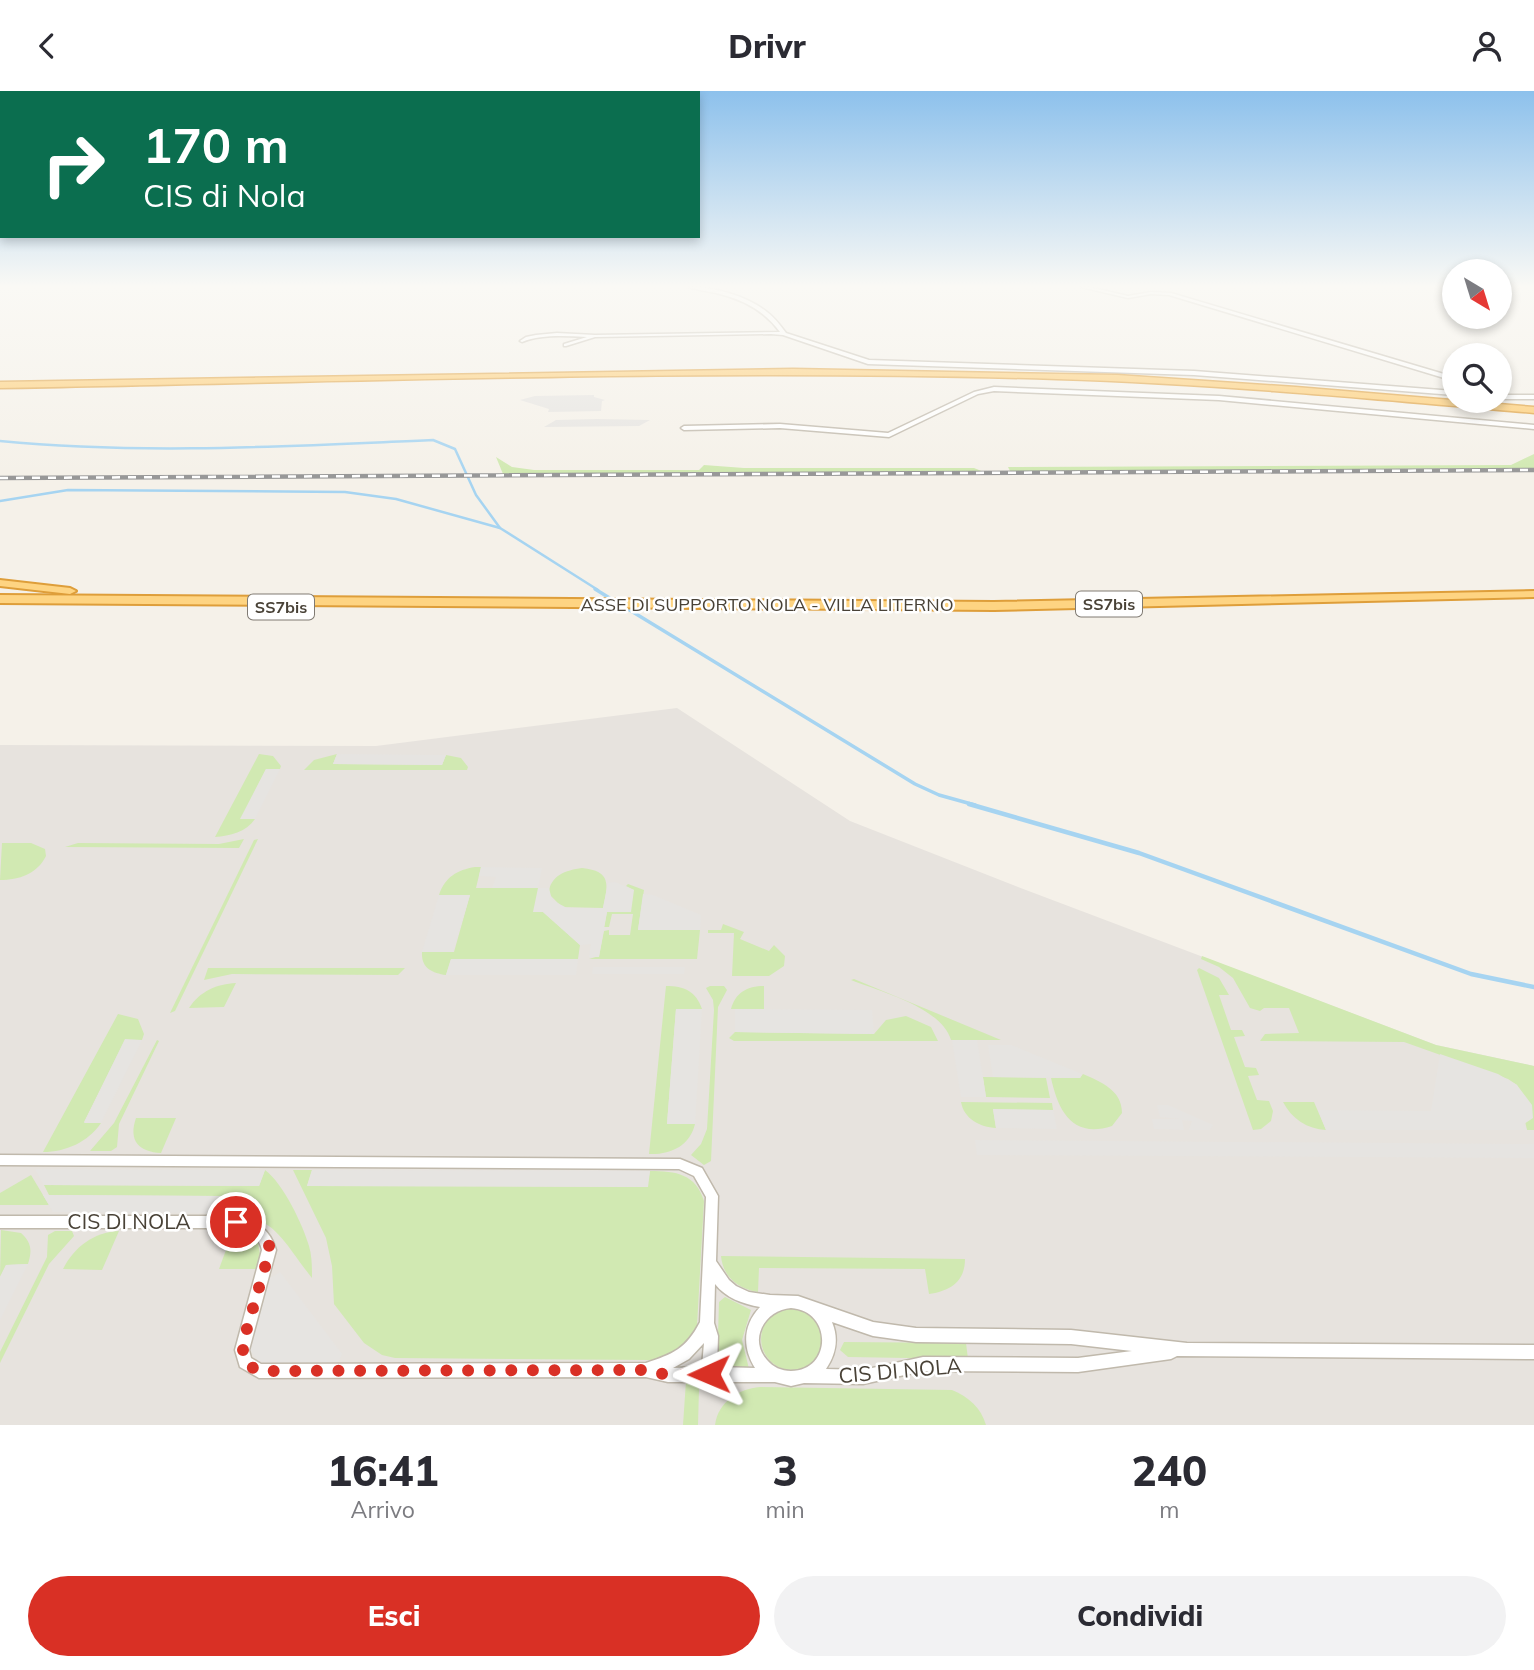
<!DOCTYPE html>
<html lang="it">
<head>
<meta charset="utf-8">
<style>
	:root { --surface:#fff; --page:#f2f2f3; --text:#2b2b33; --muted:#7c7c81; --accent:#d93025 }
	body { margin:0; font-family:Mulish,sans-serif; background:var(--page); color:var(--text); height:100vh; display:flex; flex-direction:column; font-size:26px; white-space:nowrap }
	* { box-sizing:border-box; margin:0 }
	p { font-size:23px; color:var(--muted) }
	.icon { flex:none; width:38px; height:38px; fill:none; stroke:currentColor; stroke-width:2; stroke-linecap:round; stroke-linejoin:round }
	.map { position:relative; height:1334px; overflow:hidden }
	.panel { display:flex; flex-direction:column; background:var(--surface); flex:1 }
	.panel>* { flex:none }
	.hud { position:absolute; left:0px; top:0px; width:700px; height:147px; box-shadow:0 4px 10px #0003; background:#0b6e4f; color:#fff; overflow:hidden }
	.needle { width:46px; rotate:142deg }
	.tools { position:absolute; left:1442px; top:168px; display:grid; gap:14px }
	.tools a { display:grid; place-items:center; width:70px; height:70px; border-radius:50%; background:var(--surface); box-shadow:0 4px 10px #0003; font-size:35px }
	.pin { position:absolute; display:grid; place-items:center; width:60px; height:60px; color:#fff; margin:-30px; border:4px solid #fff; border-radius:50%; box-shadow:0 2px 7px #0007 }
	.me { position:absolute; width:77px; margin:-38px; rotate:269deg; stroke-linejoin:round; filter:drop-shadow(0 0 5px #0008) }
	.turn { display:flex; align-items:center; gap:24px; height:147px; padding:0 28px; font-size:32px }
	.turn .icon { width:91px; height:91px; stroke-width:2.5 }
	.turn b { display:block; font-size:49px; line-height:60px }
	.eta { display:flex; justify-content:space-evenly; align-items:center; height:119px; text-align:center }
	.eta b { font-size:42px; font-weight:800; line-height:49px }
	.button { display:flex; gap:14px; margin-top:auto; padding:14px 28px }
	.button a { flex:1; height:80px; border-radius:42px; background:var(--accent); color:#fff; font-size:28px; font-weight:800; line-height:80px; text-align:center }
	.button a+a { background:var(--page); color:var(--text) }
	header { display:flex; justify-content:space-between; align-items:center; height:91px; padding:0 28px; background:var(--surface); font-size:32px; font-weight:800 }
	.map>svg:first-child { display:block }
	.industrial { fill:#e7e3de }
	.green { fill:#d1e9b2 }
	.parking { fill:#e6e4e1 }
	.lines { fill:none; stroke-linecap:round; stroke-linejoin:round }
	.stream-far2 { stroke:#a6d4f1; stroke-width:2.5 }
	.stream-far1 { stroke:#a6d4f1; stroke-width:3.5 }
	.stream { stroke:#a6d4f1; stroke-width:4.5 }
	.minor-casing { stroke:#c0b9ac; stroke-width:3 }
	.trunk-casing { stroke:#de9e3a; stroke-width:4 }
	.motorway-casing { stroke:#de9e3a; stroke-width:3 }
	.minor { fill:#fff; fill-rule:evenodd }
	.trunk { fill:#fed482; fill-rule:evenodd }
	.motorway { fill:#feca6b; fill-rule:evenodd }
	.rail-casing { stroke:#989898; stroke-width:4.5 }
	.rail { stroke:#fff; stroke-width:2.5; stroke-dasharray:8; stroke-linecap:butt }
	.route { stroke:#d93025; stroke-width:12; stroke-dasharray:0 21.6 }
	.labels { text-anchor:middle; stroke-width:5; stroke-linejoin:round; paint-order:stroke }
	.shield { fill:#fff; stroke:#807b73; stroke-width:2 }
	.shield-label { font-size:16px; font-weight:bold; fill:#494237 }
	.street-label { font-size:18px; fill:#494237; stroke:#fff }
	.near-street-label { font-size:21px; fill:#494237; stroke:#fff }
</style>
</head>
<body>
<header><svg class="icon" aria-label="back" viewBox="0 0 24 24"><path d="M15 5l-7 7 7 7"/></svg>Drivr<svg class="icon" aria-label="person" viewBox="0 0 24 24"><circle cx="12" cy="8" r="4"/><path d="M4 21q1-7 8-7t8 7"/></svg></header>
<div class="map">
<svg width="1534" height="1334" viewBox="0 0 1534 1334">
	<rect width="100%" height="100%" fill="#f5f1e9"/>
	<!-- industrial -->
	<polygon class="industrial" points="677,617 850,730 1013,794 1436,954 1534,975 1534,1334 0,1334 0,654 376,655"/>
	<!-- green -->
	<g class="green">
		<polygon points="1534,363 1534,377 1024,380 1010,380 1008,376 1511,374"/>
		<polygon points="496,366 512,376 534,379 699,379 704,374 744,377 974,377 984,381 503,383"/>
		<path d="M259,663L273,665L281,675L280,678H266L241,728H255C246,741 230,745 215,746Z"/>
		<polygon points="337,663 333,673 442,674 446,664 461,667 468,676 467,679 304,679 314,669"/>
		<polygon points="244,748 239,757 65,756 78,752 219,753"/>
		<polygon points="258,748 175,920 170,922 254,749"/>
		<path d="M2,752H31L45,758L46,765C37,783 19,789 0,789Z"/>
		<path d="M475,776H481L476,797H538L543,821L580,854L578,868H451L446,884C432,882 421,877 422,861H454L470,804H439C445,786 457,779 475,776Z"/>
		<path d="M582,777C612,780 608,794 603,817L562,816L549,803C549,785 566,779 582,777Z"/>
		<polygon points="628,793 644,799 638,839 700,839 697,868 589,868 599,865 604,840 609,839 609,844 630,844 633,823 612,823 609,836 604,836 607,821 634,799 626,795"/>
		<polygon points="723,833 744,841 740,848 769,860 774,854 785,865 784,875 769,885 732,885 734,842 708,842 708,839 721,839"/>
		<polygon points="1202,865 1436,954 1534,975 1534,1039 1527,1039 1517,994 1508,988 1404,951 1260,950 1265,943 1299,942 1289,917 1264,917 1260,920 1250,917 1233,887 1219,876 1201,868"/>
		<polygon points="208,877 405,877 398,884 232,883 204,889"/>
		<polygon points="1199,877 1219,887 1229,904 1219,904 1231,939 1242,939 1245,945 1234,946 1245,976 1256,977 1259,984 1248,985 1257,1009 1269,1010 1273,1020 1271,1030 1261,1038 1253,1039 1197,879"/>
		<path d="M854,888L1001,949H951C941,916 881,901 851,889Z"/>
		<path d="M236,892L224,916L189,917C200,900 217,893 236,892Z"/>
		<path d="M666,895C684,895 696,900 702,918H676L667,1033H695C690,1055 670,1064 649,1063Z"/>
		<polygon points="710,895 724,895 727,899 718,916 711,1070 704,1074 691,1064 701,1053 707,1038 714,919 713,909 706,897"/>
		<path d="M764,895V918H731C735,902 747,895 764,895Z"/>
		<path d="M118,923L138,928L144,943L142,949H125L84,1031L101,1032C88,1051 66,1061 43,1061Z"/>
		<polygon points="906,925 931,936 938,950 734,950 729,947 735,941 874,943 886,929"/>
		<polygon points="157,949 159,950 119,1033 117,1056 111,1060 90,1060 114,1032"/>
		<path d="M1083,983C1101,991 1122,999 1122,1022L1112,1035C1072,1048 1058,1019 1051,987H1080Z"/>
		<polygon points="983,986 1046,987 1050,1007 986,1006"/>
		<path d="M961,1011L1052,1012L1053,1019L993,1018L996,1037C980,1036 964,1028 961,1011Z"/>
		<path d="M1283,1011H1314L1326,1039C1307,1038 1292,1028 1283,1011Z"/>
		<path d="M136,1027H176L161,1062C139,1061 128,1050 136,1027Z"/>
		<path d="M265,1079C283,1092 303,1134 309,1155C312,1165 312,1176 312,1187C278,1144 275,1122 215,1122L221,1105L49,1104L44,1094L259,1095Z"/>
		<path d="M293,1079H312L307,1095L647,1096L650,1080C676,1080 696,1083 704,1110L697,1235C689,1255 673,1265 652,1269L395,1267L382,1264L364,1252L334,1213L332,1175L326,1147Z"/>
		<polygon points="31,1084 49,1114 0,1114 0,1102"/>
		<path d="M1,1139L21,1142C32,1152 32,1160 28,1173L6,1174L0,1186Z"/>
		<polygon points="55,1140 72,1140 74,1145 49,1173 0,1272 0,1261 47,1166 48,1144"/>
		<path d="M119,1140L102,1179L63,1178C74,1156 94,1141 119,1140Z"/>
		<polygon points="233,1140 246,1143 258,1152 261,1168 258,1178 219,1178"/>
		<path d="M721,1165L965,1168C965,1191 950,1200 929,1203L925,1178L759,1177L758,1201C738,1198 723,1186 721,1165Z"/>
		<polygon points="725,1206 751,1219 742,1249 749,1278 717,1278 719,1211"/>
		<circle cx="792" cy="1248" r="31"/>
		<polygon points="844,1251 966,1252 968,1268 848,1266 840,1259"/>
		<polygon points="686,1290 694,1290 699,1298 698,1334 683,1334"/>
		<path d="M760,1296L952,1299C969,1306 981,1317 986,1334H715C718,1311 738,1298 760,1296Z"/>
	</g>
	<!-- parking -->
	<g class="parking">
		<polygon points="594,304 594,306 605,309 602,310 601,320 548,321 549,318 520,309 535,305"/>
		<polygon points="556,329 597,328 650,329 639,335 544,336"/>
		<polygon points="337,663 446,664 442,674 333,673"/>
		<polygon points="266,678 280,678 255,728 240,728"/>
		<polygon points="481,776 542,777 538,797 549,797 552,809 567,817 603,817 608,792 615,791 634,799 631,821 607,821 599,866 589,866 591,853 580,854 543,821 533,821 538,797 492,797 496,786 479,785"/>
		<polygon points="643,803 653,804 701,824 700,839 638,839"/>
		<polygon points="439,804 470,804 453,861 422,861"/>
		<polygon points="451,868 578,868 576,884 446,884"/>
		<polygon points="593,876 685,876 684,883 592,883"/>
		<polygon points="676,918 702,918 695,1033 667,1033"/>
		<polygon points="735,918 872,919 874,943 735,941"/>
		<polygon points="125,948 142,949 101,1032 84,1032"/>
		<polygon points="952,949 977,949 986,1006 961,1006"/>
		<polygon points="988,954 1011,954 1082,983 1080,987 993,986"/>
		<polygon points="1440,963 1498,983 1517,994 1532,1014 1533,1027 1524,1033 1527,1039 1326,1039 1318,1019 1431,1020"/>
		<polygon points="1157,1014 1168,1014 1213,1034 1210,1039 1189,1039 1192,1030 1182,1029 1184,1039 1154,1038 1152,1028 1180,1028 1160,1026"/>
		<polygon points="993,1018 1053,1019 1057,1038 996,1037"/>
		<polygon points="975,1049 1534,1053 1534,1067 977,1064"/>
		<polygon points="35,1078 265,1079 259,1095 44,1094"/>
		<polygon points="312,1079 650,1080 648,1096 307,1095"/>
		<polygon points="43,1104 49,1104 221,1105 215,1122 53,1121"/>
		<polygon points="28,1173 0,1229 0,1186 6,1174"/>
		<polygon points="280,1181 342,1263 338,1272 265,1272 258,1269 250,1259 250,1242 269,1188"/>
	</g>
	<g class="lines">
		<!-- stream-far2 -->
		<g class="stream-far2">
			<path d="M0,350C144,364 289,355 433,349L455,358L476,404L500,437L598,499"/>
			<polyline points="0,410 68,399 345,401 396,408 500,437"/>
		</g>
		<!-- stream-far1 -->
		<g class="stream-far1">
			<polyline points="595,498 616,511"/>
			<polyline points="623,515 915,693 939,704 975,714"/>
		</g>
		<!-- stream -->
		<polyline class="stream" points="969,713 1139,762 1471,883 1534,896"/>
		<!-- minor casing -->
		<g class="minor-casing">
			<g id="minor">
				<path d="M689,196C715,196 747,205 767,221C775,227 780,234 786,242L869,269L1194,280L1454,300V304L1194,284L868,273L783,244L771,243L595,246L566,255H564V253L587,246C565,245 542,243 522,251L520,250L526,246L536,244L557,242L595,244L780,241C764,219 742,208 716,202C707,200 697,199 689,196Z"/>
				<polygon points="1081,196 1089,196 1128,205 1151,201 1171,202 1454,286 1454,290 1169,204 1151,203 1128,207"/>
				<polygon points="994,296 1219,305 1534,334 1534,338 1219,309 994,300 978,303 889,346 780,337 684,339 681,337 684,335 780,333 888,342 974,301"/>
				<rect x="1500" y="304" width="34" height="4"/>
				<path d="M0,1064L680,1068L702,1077L718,1105L716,1170L729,1189L736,1195L749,1201L770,1204L798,1205L873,1231L916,1237L1071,1239L1187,1252L1534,1254V1268L1177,1265L1171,1268L1078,1281L923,1280L863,1293L804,1292L791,1295L775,1291H668L646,1286L259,1287L240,1276L235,1259L262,1159C259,1145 249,1140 236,1137H0V1125H236C257,1130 270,1138 276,1159L249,1259L251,1267L261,1273L646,1272C673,1263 686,1258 700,1231L706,1106L694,1085L679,1078L0,1074ZM715,1193C726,1207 743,1213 760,1216C743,1234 742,1256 755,1277L717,1276L718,1245L714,1232ZM791,1217C833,1220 832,1280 791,1280C781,1280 773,1276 767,1269C748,1248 765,1219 791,1217ZM832,1231L873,1245L916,1251L1071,1253L1132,1260L1078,1267L923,1266L863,1279L826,1278C836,1263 839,1248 832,1231ZM704,1252L702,1276L673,1277L689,1268Z"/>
			</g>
		</g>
		<!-- trunk casing -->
		<g class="trunk-casing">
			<g id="trunk">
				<polygon points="0,489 70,497 76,500 70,503 0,495"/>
				<polygon points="1534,500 1534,506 994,519 0,512 0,504 994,511"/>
			</g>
		</g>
		<!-- motorway casing -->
		<g class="motorway-casing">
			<path id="motorway" d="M793,278L1117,284L1296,296L1534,316V322C1375,308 1216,293 1057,288C705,277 352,291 0,297V291Z"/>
		</g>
		<!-- minor -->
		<use href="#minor" class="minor"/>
		<!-- trunk -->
		<use href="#trunk" class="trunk"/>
		<!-- motorway -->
		<use href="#motorway" class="motorway"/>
		<!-- rail casing -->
		<g class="rail-casing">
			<polyline id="rail" points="0,387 1534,379"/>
		</g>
		<!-- rail -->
		<use href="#rail" class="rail"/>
	</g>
	<!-- sky -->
	<linearGradient id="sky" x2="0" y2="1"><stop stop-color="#8dc1ec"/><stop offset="0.51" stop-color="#faf9f5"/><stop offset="1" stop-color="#faf9f5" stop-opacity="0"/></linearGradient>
	<rect width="1534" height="383" fill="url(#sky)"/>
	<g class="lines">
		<!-- route -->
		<path class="route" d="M236,1131C253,1134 267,1141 270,1159L243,1251V1266L254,1278L266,1280L646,1279L667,1284L709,1283"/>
	</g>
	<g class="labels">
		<!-- shield labels -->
		<g class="shield">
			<rect x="1076" y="500.5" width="66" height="25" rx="5"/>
			<rect x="248" y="503.5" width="66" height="25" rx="5"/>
		</g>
		<g class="shield-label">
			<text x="1109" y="519">SS7bis</text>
			<text x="281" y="522">SS7bis</text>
		</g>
		<!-- street labels -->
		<g class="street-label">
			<text x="767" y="520">ASSE DI SUPPORTO NOLA - VILLA LITERNO</text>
		</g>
		<!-- near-street labels -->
		<g class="near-street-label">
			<text x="129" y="1138">CIS DI NOLA</text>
			<text transform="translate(900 1280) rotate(-5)" y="7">CIS DI NOLA</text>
		</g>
	</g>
</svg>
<div class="tools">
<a><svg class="needle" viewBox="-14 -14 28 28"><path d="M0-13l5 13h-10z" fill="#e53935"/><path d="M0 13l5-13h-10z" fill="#7c7c81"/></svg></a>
<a><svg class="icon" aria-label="search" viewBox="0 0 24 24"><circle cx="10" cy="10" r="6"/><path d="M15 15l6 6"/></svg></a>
</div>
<div class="pin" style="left:236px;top:1131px;background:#d93025"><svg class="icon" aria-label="arrive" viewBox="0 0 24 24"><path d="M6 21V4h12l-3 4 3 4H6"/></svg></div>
<svg class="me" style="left:709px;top:1283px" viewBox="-20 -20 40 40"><path d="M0-17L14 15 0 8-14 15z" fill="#d93025" stroke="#fff" stroke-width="4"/></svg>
<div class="hud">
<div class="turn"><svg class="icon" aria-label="right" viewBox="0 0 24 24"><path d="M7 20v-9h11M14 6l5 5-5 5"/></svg><div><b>170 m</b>CIS di Nola</div></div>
</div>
</div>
<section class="panel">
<div class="eta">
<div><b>16:41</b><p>Arrivo</p></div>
<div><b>3</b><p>min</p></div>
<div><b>240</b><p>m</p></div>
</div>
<div class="button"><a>Esci</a><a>Condividi</a></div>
</section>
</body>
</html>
